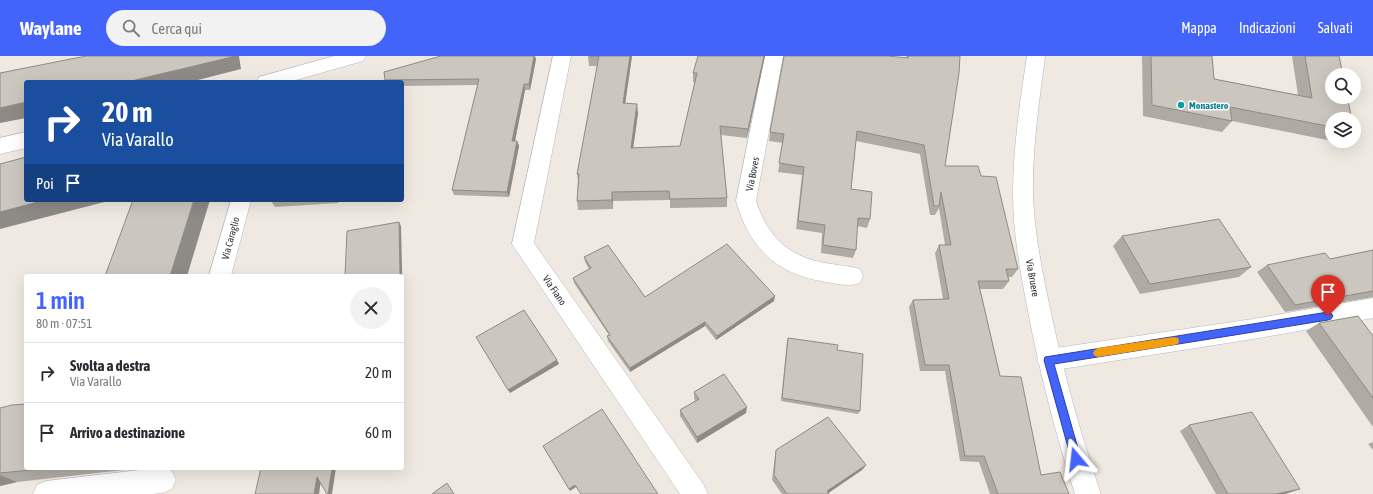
<!DOCTYPE html>
<html lang="it">
<head>
<meta charset="utf-8">
<style>
	:root { --surface:#fff; --page:#f2f2f3; --text:#2b2b33; --muted:#7c7c81; --line:#e1e1e2; --accent:#4264fb }
	body { margin:0; font-family:"Asap Condensed",sans-serif; background:var(--page); color:var(--text); height:100vh; display:flex; flex-direction:column; font-size:15px; white-space:nowrap }
	* { box-sizing:border-box; margin:0 }
	p { font-size:13px; color:var(--muted) }
	.icon { flex:none; width:22px; height:22px; fill:none; stroke:currentColor; stroke-width:2; stroke-linecap:round; stroke-linejoin:round }
	.map { position:relative; flex:1; overflow:hidden }
	.drawer { position:absolute; left:24px; top:218px; width:380px; height:196px; display:flex; flex-direction:column; background:var(--surface); border-radius:4px; box-shadow:0 4px 16px #0002 }
	.drawer>* { flex:none }
	.banner { position:absolute; left:24px; top:24px; width:380px; height:122px; border-radius:4px; box-shadow:0 4px 16px #0002; background:#1a4fa0; color:#fff; overflow:hidden }
	.buttons { position:absolute; left:1325px; top:12px; display:grid; gap:8px }
	.buttons a { display:grid; place-items:center; width:36px; height:36px; border-radius:50%; background:var(--surface); box-shadow:0 4px 16px #0002; font-size:20px }
	.pin { position:absolute; display:grid; place-items:center; width:34px; height:34px; color:#fff; margin:-41px -17px; border-radius:50% 50% 50% 0; rotate:-45deg; box-shadow:0 0 4px #0007 }
	.pin .icon { rotate:45deg }
	.me { position:absolute; width:44px; margin:-22px; rotate:343deg; stroke-linejoin:round; filter:drop-shadow(0 0 3px #0008) }
	.turn { display:flex; align-items:center; gap:14px; height:84px; padding:0 12px; font-size:18px }
	.turn .icon { width:52px; height:52px; stroke-width:2.5 }
	.turn b { display:block; font-size:28px; line-height:34px }
	.then { display:flex; align-items:center; height:38px; padding:0 12px; background:#0003; gap:8px; font-size:15px }
	.round { display:grid; place-items:center; flex:none; width:42px; height:42px; border-radius:21px; background:var(--page) }
	.summary { display:flex; align-items:center; justify-content:space-between; height:68px; padding:0 12px }
	h1 { font-size:24px; font-weight:600; line-height:30px; color:var(--accent) }
	ul { padding:0; list-style:none }
	li { display:flex; align-items:center; gap:12px; height:60px; padding:0 12px; border-top:1px solid var(--line) }
	li div { flex:1 }
	li b { display:block; font-size:15px }
	li em { font-style:normal }
	header { display:flex; align-items:center; gap:24px; box-sizing:border-box; height:56px; padding:0 20px; background:var(--accent); color:#fff }
	header strong { font-size:19px }
	nav { display:flex; gap:22px; margin-inline-start:auto; font-size:14px }
	.search { width:280px; height:36px; background:var(--page); display:flex; align-items:center; gap:10px; box-sizing:border-box; padding:0 14px; border-radius:22px; color:var(--muted); font-size:15px }
	.map>svg:first-child { display:block }
	.lines { fill:none; stroke-linecap:round; stroke-linejoin:round }
	.minor-casing { stroke:#b4b7c1; stroke-width:1 }
	.tertiary-casing { stroke:#b4b7c1; stroke-width:1 }
	.minor { fill:#fff; fill-rule:evenodd }
	.tertiary { fill:#fff; fill-rule:evenodd }
	.wall { fill:#afaba4 }
	.shaded-wall { fill:#8e8b86 }
	.building { fill:#cbc7bf; stroke:#8e8b86 }
	.route { fill:#4264fb; stroke:#2b41a3 }
	.slow { fill:#f59e0b }
	.culture-dot { fill:#0f9aa8; stroke:#fff; stroke-width:1.5 }
	.labels { text-anchor:middle; stroke-width:3; stroke-linejoin:round; paint-order:stroke }
	.culture-label { font-size:10px; font-weight:bold; fill:#0d838f; stroke:#fff; text-anchor:start }
	.street-label { font-size:10px; fill:#2e2e2e; stroke:#fff }
</style>
</head>
<body>
<header>
<strong>Waylane</strong>
<div class="search"><svg class="icon" aria-label="search" viewBox="0 0 24 24"><circle cx="10" cy="10" r="6"/><path d="M15 15l6 6"/></svg>Cerca qui</div>
<nav><a>Mappa</a><a>Indicazioni</a><a>Salvati</a></nav>
</header>
<div class="map">
<svg width="1373" height="438" viewBox="0 0 1373 438">
	<rect width="100%" height="100%" fill="#efe9e1"/>
	<g class="lines">
		<!-- minor casing -->
		<g class="minor-casing">
			<g id="minor">
				<polygon points="334,0 366,0 363,5 289,26 257,26 259,21"/>
				<polygon points="553,0 571,0 534,187 704,429 708,438 680,438 512,188"/>
				<path d="M765,0H783L756,145C766,177 786,199 820,206C833,209 847,209 860,213L863,220L860,227C849,231 838,228 826,226C776,218 750,193 736,145Z"/>
				<polygon points="26,76 26,92 0,98 0,82"/>
				<polygon points="231,144 251,144 231,220 209,220"/>
				<polygon points="1373,242 1373,262 1253,283 1049,315 1041,312 1037,304 1041,296 1049,293 1253,263"/>
				<polygon points="157,412 165,412 172,415 176,424 172,433 163,437 152,438 33,438 37,429 46,425"/>
			</g>
		</g>
		<!-- tertiary casing -->
		<g class="tertiary-casing">
			<path id="tertiary" d="M1027,0H1045C1039,47 1032,94 1033,141C1035,179 1042,215 1050,252C1063,315 1080,377 1101,438H1075C1055,376 1039,314 1027,250C1020,213 1013,176 1013,139C1013,92 1020,46 1027,0Z"/>
		</g>
		<!-- minor -->
		<use href="#minor" class="minor"/>
		<!-- tertiary -->
		<use href="#tertiary" class="tertiary"/>
	</g>
	<!-- wall -->
	<g class="wall">
		<polygon points="588,0 632,0 625,47 638,57 633,92 680,90 695,27 693,26 693,17 698,0 765,0 747,82 721,79 727,142 727,151 670,152 670,144 613,145 613,153 578,154 577,145 578,125 577,118 597,10 589,10"/>
		<polygon points="906,0 960,0 945,110 981,120 1018,213 1012,221 1008,221 1009,225 1003,233 980,233 1000,320 1041,419 1069,438 990,438 979,406 960,405 945,315 920,315 909,251 913,244 943,243 935,197 939,189 945,189 939,152 935,159 930,159 920,98 856,85 851,133 870,163 867,172 857,170 856,194 853,202 821,197 822,177 796,173 802,119 778,116 783,87 769,85 770,76 906,2"/>
		<polygon points="1142,0 1212,0 1214,23 1298,39 1292,0 1339,0 1332,63 1332,85 1344,85 1342,87 1232,65 1222,76 1143,60"/>
		<polygon points="536,3 530,34 525,34 515,85 517,85 519,90 509,141 454,139 452,134 478,29 402,30 402,26 386,26 385,24"/>
		<polygon points="271,144 339,144 338,147 275,151 271,145"/>
		<polygon points="1122,180 1251,211 1239,221 1140,238 1113,190"/>
		<polygon points="1373,194 1373,241 1285,256 1257,216 1267,209 1330,203"/>
		<polygon points="584,201 645,241 774,245 716,284 705,270 630,316 608,285 607,280 609,279 574,227 573,222 589,213 585,206"/>
		<polygon points="1319,267 1373,280 1373,371 1306,275"/>
		<polygon points="788,282 837,294 860,355 858,358 781,345 787,285"/>
		<polygon points="694,336 746,357 697,387 680,360 680,354 695,345 694,342"/>
		<polygon points="0,352 26,412 125,412 124,414 17,426 0,430"/>
		<polygon points="1189,369 1300,433 1285,438 1216,438 1180,375"/>
		<polygon points="1373,386 1373,394 1368,388"/>
		<polygon points="776,394 866,409 862,414 828,437 829,438 782,438 772,424 775,400"/>
	</g>
	<!-- shaded-wall -->
	<g class="shaded-wall">
		<polygon points="232,0 239,0 241,13 190,26 127,26"/>
		<polygon points="534,0 535,0 536,3 530,34 529,28"/>
		<polygon points="630,0 632,0 624,56 623,47"/>
		<polygon points="764,0 765,0 747,82 748,73"/>
		<polygon points="524,28 525,34 514,90 512,85"/>
		<polygon points="26,46 26,62 0,67 0,52"/>
		<polygon points="637,48 638,57 632,101 631,92"/>
		<polygon points="517,85 519,90 509,141 507,136"/>
		<polygon points="612,136 613,145 613,153 612,144"/>
		<polygon points="45,144 112,144 0,173 0,156"/>
		<polygon points="194,144 210,144 187,220 170,220"/>
		<polygon points="336,144 339,144 338,147"/>
		<polygon points="399,166 401,170 403,251 402,251 402,220 400,220"/>
		<polygon points="775,240 774,245 716,284 717,280"/>
		<polygon points="705,266 705,270 630,316 630,312"/>
		<polygon points="557,304 559,308 510,337 508,334"/>
		<polygon points="747,351 746,357 697,387 697,381"/>
		<polygon points="866,409 862,414 827,438 827,435"/>
		<polygon points="119,412 125,412 124,414"/>
		<polygon points="332,412 336,412 332,438 328,438"/>
		<polygon points="0,419 17,426 0,430"/>
		<polygon points="317,421 321,424 319,438 314,438"/>
		<polygon points="575,429 576,431 570,435 569,433"/>
		<polygon points="1300,433 1285,438 1276,438"/>
	</g>
	<!-- building -->
	<g class="building">
		<polygon points="86,0 232,0 232,1 127,26 26,26 26,46 0,52 0,17"/>
		<polygon points="441,0 534,0 529,28 524,28 512,85 517,85 507,136 452,134 479,23 385,24 384,16"/>
		<polygon points="590,0 630,0 623,47 637,48 631,92 680,90 697,17 693,17 698,0 764,0 748,73 720,70 727,142 670,143 669,135 612,136 612,144 577,145 579,118 577,118 599,0"/>
		<polygon points="784,0 888,0 908,2 908,0 960,0 959,17 945,110 978,110 981,120 996,121 1018,213 1006,213 1009,225 978,225 1000,320 1021,321 1041,419 1060,416 1069,438 998,438 984,400 965,400 949,309 925,309 913,244 949,243 939,189 951,189 941,136 939,150 934,150 924,89 857,75 851,133 872,136 870,163 858,162 856,194 823,189 825,169 798,165 804,111 779,107 784,78 770,76"/>
		<polygon points="1151,0 1212,0 1214,23 1312,42 1305,0 1339,0 1343,19 1332,19 1332,41 1347,41 1352,63 1332,63 1332,71 1230,51 1232,65 1152,49"/>
		<polygon points="26,101 26,144 45,144 0,156 0,108"/>
		<polygon points="133,144 194,144 170,220 105,220"/>
		<polygon points="271,144 290,144 271,145"/>
		<polygon points="1219,163 1251,211 1150,228 1122,180"/>
		<polygon points="399,166 400,220 345,220 347,175"/>
		<polygon points="727,188 775,240 717,280 705,266 630,312 607,280 610,279 573,222 591,212 584,201 608,189 645,241"/>
		<polygon points="1373,194 1373,235 1295,249 1267,209 1325,197 1330,203"/>
		<polygon points="524,254 557,304 508,334 476,281"/>
		<polygon points="1358,260 1373,280 1373,342 1319,267"/>
		<polygon points="788,282 838,289 837,294 863,298 860,355 782,342"/>
		<polygon points="724,318 747,351 697,381 680,354 699,343 694,336"/>
		<polygon points="26,348 26,412 52,412 0,417 0,352 12,349"/>
		<polygon points="602,353 658,438 581,438 575,429 569,433 543,390"/>
		<polygon points="1252,356 1300,433 1276,438 1228,438 1189,369"/>
		<polygon points="828,361 866,409 827,435 829,438 787,438 774,419 776,394"/>
		<polygon points="261,412 332,412 328,438 327,438 317,421 314,438 255,438"/>
		<polygon points="447,427 454,438 432,438"/>
	</g>
	<!-- route -->
	<polygon class="route" points="1328,256 1331,257 1333,260 1331,263 1328,264 1054,308 1081,403 1080,406 1076,408 1072,406 1044,304 1045,301"/>
	<!-- slow -->
	<polygon class="slow" points="1174,281 1178,282 1179,285 1178,288 1174,289 1098,301 1095,300 1093,297 1095,294 1098,292"/>
	<!-- markers -->
	<circle class="culture-dot" cx="1181" cy="49" r="4"/>
	<g class="labels">
		<!-- culture labels -->
		<g class="culture-label">
			<text x="1189" y="53">Monastero</text>
		</g>
		<!-- street labels -->
		<g class="street-label">
			<text transform="translate(752 118) rotate(-79)" y="4">Via Boves</text>
			<text transform="translate(230 182) rotate(-75)" y="4">Via Caraglio</text>
			<text transform="translate(1033 222) rotate(80)" y="4">Via Bruere</text>
			<text transform="translate(555 234) rotate(56)" y="4">Via Fiano</text>
		</g>
	</g>
</svg>
<div class="buttons">
<a><svg class="icon" aria-label="search" viewBox="0 0 24 24"><circle cx="10" cy="10" r="6"/><path d="M15 15l6 6"/></svg></a>
<a><svg class="icon" aria-label="layers" viewBox="0 0 24 24"><path d="M12 4l9 5-9 5-9-5zM3 14l9 5 9-5"/></svg></a>
</div>
<div class="pin" style="left:1328px;top:260px;background:#d93025"><svg class="icon" aria-label="arrive" viewBox="0 0 24 24"><path d="M6 21V4h12l-3 4 3 4H6"/></svg></div>
<svg class="me" style="left:1076px;top:403px" viewBox="-20 -20 40 40"><path d="M0-17L14 15 0 8-14 15z" fill="#4264fb" stroke="#fff" stroke-width="4"/></svg>
<div class="banner">
<div class="turn"><svg class="icon" aria-label="right" viewBox="0 0 24 24"><path d="M7 20v-9h11M14 6l5 5-5 5"/></svg><div><b>20 m</b>Via Varallo</div></div>
<div class="then">Poi<svg class="icon" aria-label="arrive" viewBox="0 0 24 24"><path d="M6 21V4h12l-3 4 3 4H6"/></svg></div>
</div>
<section class="drawer">
<div class="summary"><div><h1>1 min</h1><p>80 m · 07:51</p></div><a class="round"><svg class="icon" aria-label="close" viewBox="0 0 24 24"><path d="M6 6l12 12M18 6L6 18"/></svg></a></div>
<ul>
<li><svg class="icon" aria-label="right" viewBox="0 0 24 24"><path d="M7 20v-9h11M14 6l5 5-5 5"/></svg><div><b>Svolta a destra</b><p>Via Varallo</p></div><em>20 m</em></li>
<li><svg class="icon" aria-label="arrive" viewBox="0 0 24 24"><path d="M6 21V4h12l-3 4 3 4H6"/></svg><div><b>Arrivo a destinazione</b></div><em>60 m</em></li>
</ul>
</section>
</div>
</body>
</html>
